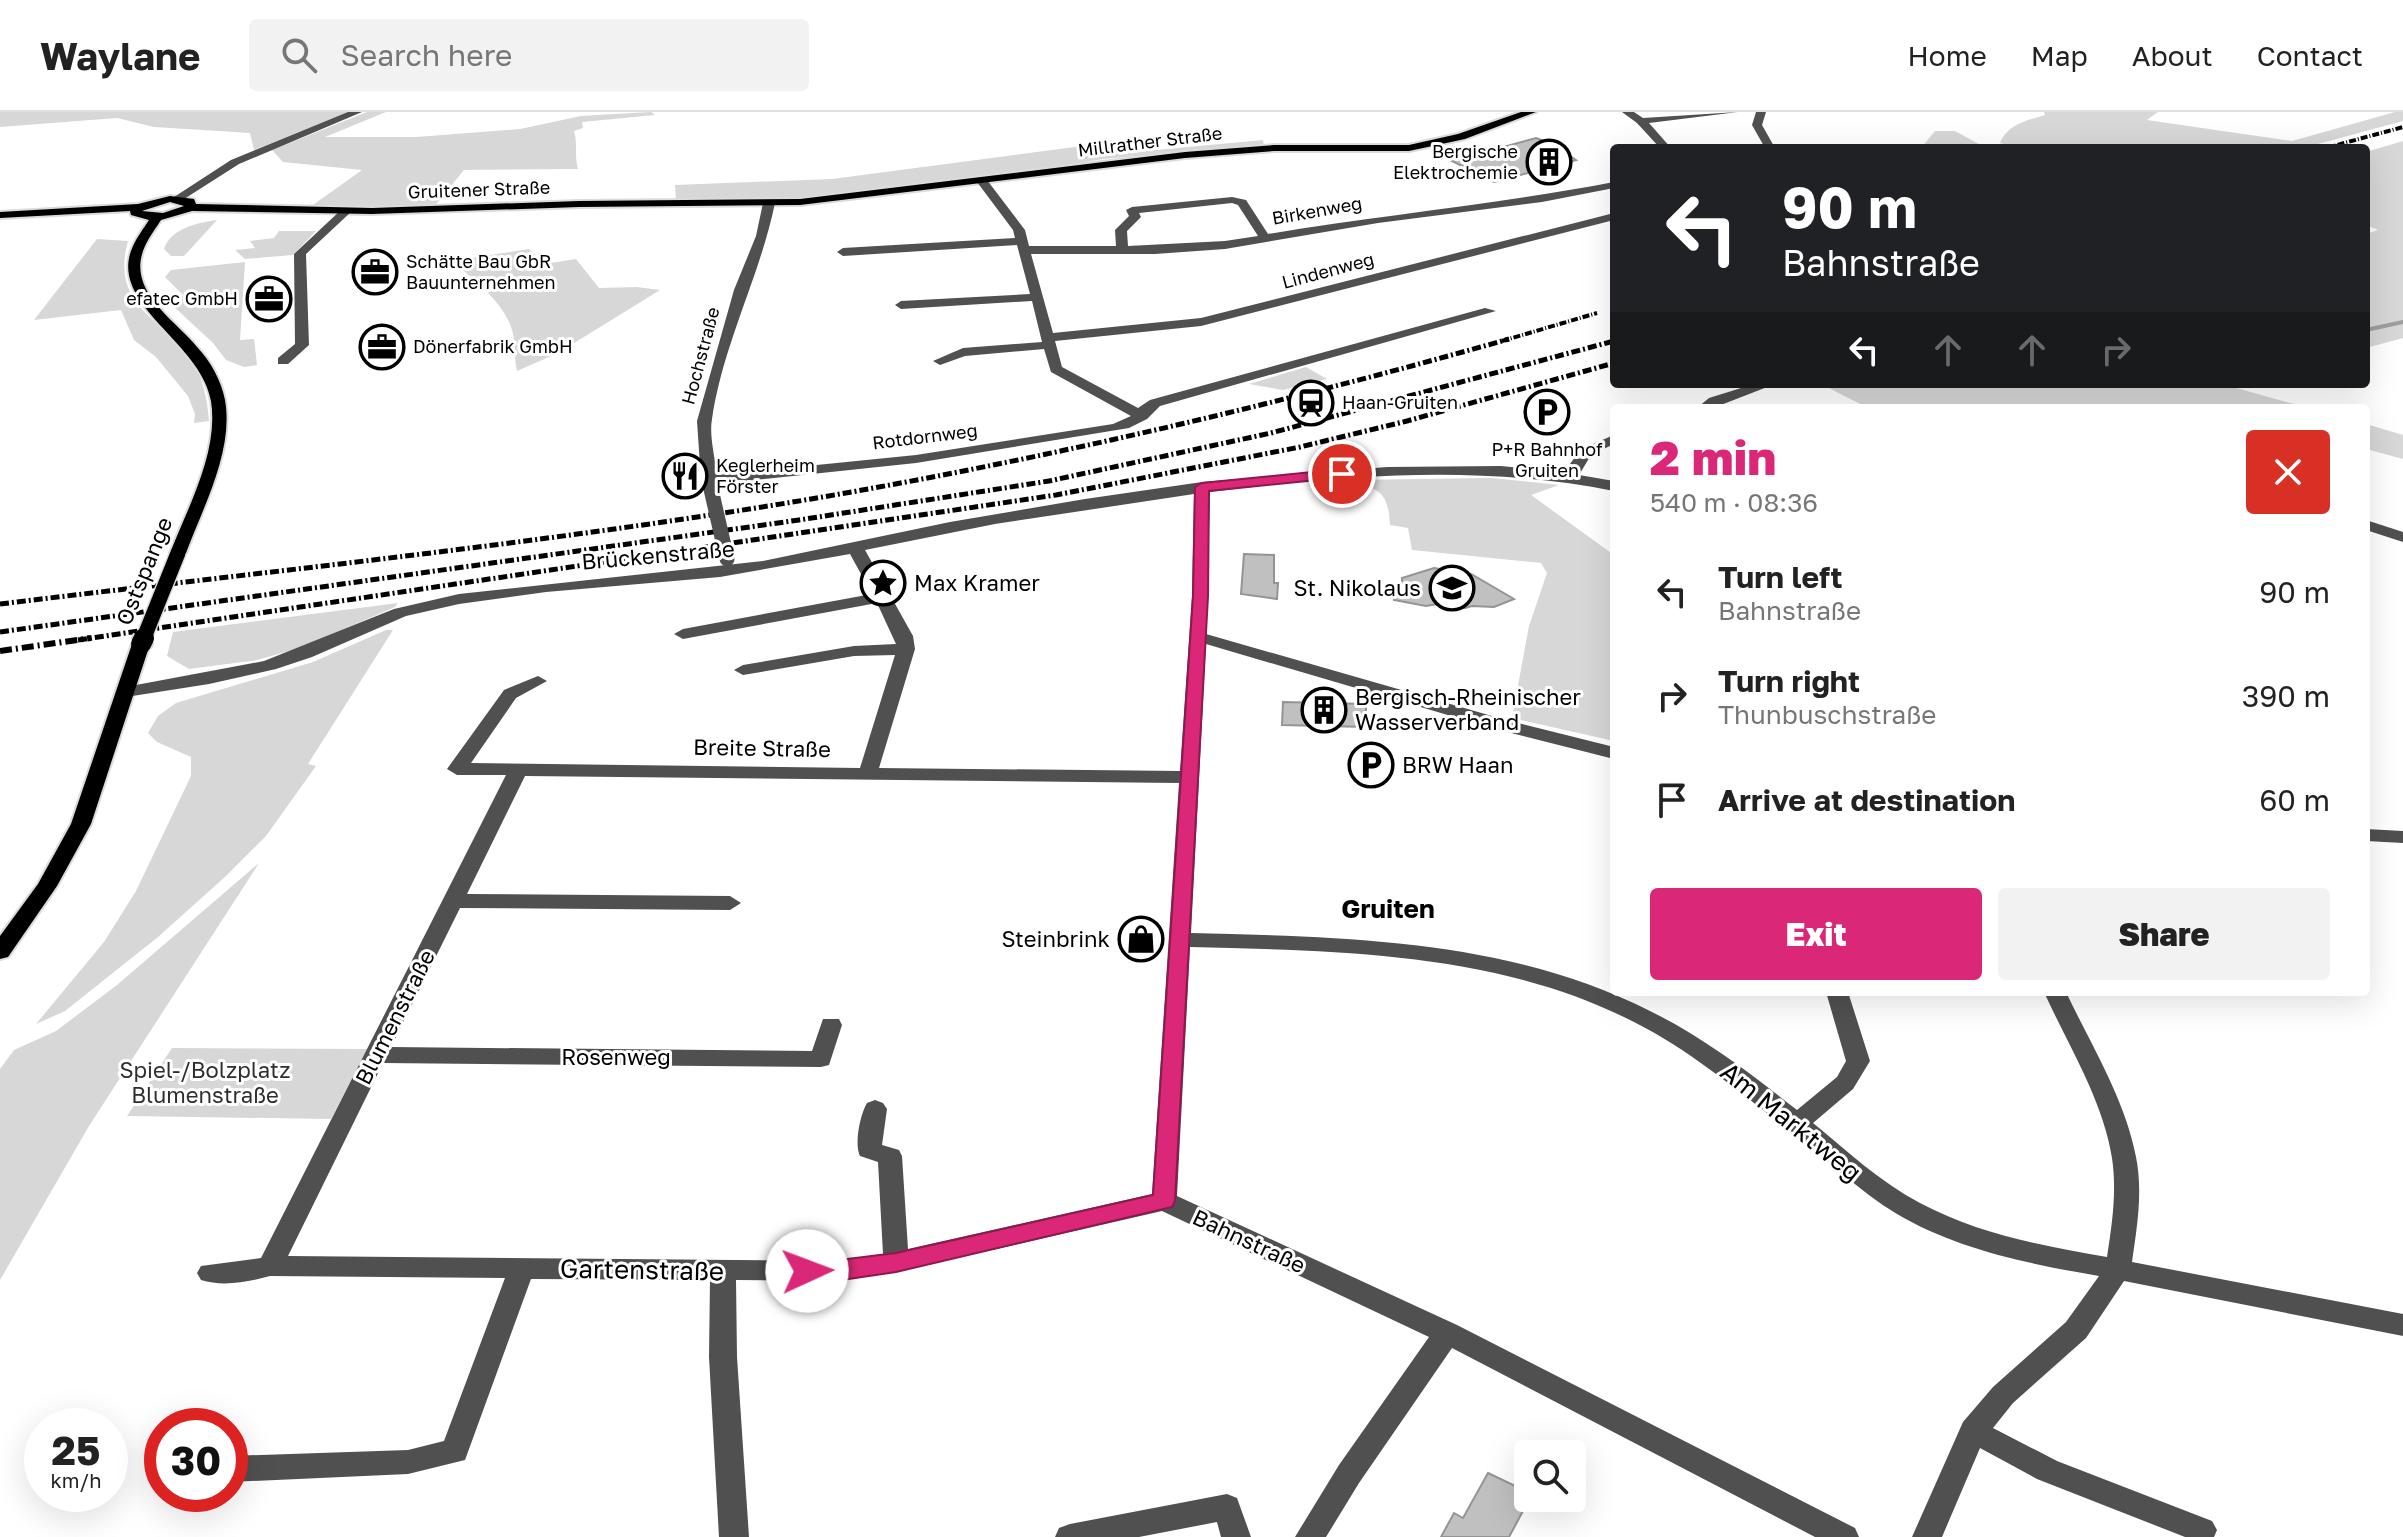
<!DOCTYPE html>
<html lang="en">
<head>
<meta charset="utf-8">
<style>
	:root { --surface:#fff; --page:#f2f2f2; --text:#222; --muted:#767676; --line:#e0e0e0; --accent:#db2777 }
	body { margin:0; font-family:"Golos Text",sans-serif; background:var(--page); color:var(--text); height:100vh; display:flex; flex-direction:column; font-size:30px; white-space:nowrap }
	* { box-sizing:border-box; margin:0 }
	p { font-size:26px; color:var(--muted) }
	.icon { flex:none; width:44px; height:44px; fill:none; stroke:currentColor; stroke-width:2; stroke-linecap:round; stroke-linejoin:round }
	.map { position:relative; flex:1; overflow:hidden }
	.side { position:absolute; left:1610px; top:292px; width:760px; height:592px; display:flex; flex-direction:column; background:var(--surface); border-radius:8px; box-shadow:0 8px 32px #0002 }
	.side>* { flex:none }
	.top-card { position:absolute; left:1610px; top:32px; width:760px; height:244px; border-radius:8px; box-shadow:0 8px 32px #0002; background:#202124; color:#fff; overflow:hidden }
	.tools { position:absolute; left:1514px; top:1328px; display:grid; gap:16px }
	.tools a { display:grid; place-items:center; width:72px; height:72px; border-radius:8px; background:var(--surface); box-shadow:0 8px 32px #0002; font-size:40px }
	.speed { position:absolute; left:24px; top:1296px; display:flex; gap:16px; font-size:40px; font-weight:700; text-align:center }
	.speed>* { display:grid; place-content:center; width:104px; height:104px; border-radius:50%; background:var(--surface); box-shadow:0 8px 32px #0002; line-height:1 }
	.speed small { font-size:20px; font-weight:400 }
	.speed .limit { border:12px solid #d22; background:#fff; color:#111 }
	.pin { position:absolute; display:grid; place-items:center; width:68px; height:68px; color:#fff; margin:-34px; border:4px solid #fff; border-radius:50%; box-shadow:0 2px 8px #0007 }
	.me { position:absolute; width:88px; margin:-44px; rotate:88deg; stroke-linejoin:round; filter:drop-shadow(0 0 6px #0008) }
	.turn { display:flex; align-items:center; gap:28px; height:168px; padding:0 40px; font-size:36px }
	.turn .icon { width:104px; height:104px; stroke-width:2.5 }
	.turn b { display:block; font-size:56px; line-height:68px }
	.lanes { display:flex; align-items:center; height:76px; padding:0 40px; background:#0003; justify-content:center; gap:40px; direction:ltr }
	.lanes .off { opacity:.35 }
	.round { display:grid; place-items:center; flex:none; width:84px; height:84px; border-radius:8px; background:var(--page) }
	.head { display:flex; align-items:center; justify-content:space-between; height:136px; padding:0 40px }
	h1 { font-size:48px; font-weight:800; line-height:60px; color:var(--accent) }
	.cta { display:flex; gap:16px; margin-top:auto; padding:16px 40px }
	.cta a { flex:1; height:92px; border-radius:8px; background:var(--accent); color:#fff; font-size:32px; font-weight:800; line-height:92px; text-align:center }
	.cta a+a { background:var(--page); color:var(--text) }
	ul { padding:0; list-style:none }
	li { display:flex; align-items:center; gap:24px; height:104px; padding:0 40px }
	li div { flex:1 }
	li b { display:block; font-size:30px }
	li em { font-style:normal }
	header { display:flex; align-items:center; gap:48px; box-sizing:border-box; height:112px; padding:0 40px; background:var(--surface); border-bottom:2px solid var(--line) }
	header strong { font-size:38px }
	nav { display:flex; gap:44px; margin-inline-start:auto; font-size:28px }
	.search { width:560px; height:72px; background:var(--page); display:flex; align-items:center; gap:20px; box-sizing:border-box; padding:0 28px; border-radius:8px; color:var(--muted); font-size:30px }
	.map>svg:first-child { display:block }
	.green { fill:#d7d7d7 }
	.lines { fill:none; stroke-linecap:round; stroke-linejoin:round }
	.stream { stroke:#9e9e9e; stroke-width:4 }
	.building { fill:#c0c0c0; stroke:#949494; stroke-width:2 }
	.major-casing { stroke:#dbdbdb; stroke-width:4 }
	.minor { fill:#505050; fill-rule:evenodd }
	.major { fill:#000; fill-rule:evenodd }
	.rail-far2 { stroke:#000; stroke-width:4; stroke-dasharray:7 2 1 2; stroke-linecap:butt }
	.rail-far1 { stroke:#000; stroke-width:5; stroke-dasharray:9 3 2 3; stroke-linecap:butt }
	.rail { stroke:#000; stroke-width:6; stroke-dasharray:12 4 2 4; stroke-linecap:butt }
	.major-bridge-far1-casing { stroke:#dbdbdb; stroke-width:18; stroke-linecap:butt }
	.major-bridge-casing { stroke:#dbdbdb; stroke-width:24; stroke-linecap:butt }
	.minor-bridge { stroke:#505050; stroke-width:15 }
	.major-bridge-far1 { stroke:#000; stroke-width:15 }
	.major-bridge { stroke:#000; stroke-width:20 }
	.route { fill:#db2777; stroke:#8e194d; stroke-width:2 }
	.labels { text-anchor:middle; stroke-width:6; stroke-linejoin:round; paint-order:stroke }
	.far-street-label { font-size:18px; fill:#000; stroke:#fff }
	.far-poi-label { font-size:18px; fill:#000; stroke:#fff; text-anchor:start }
	.street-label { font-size:22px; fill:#000; stroke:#fff }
	.poi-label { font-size:22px; fill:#000; stroke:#fff; text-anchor:start }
	.park-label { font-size:22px; fill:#2e2e2e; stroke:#fff }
	.quarter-label { font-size:26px; font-weight:bold; fill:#000; stroke:#fff }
	.near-street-label { font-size:26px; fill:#000; stroke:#fff }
</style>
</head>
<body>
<header>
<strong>Waylane</strong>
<div class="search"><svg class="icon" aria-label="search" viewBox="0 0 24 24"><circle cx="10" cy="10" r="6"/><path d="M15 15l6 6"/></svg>Search here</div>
<nav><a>Home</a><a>Map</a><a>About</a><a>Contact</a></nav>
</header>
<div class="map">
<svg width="2403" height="1425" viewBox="0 0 2403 1425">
	<rect width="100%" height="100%" fill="#fff"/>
	<!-- green -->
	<g class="green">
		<polygon points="0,0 349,0 254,38 250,21 154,15 117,6 0,15"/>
		<path d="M367,0H386L325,25H416L520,17L581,4L651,0L655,3L582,10L583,16L574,19C578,32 574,43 578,57L464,58L433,96L310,95L362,58L283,50L272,38Z"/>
		<path d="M2044,0H2158L2147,8L2292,29L2395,0H2403V9L2303,36H2018L2000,31C2009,11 2026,9 2045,3Z"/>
		<polygon points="1935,19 1955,19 1986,36 1921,36"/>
		<polygon points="1135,27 1133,29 1139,34 1134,40 1263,28 1264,33 1103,47 1008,64 808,86 676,89 675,73 832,67"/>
		<polygon points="2403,29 2403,226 2366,236 2366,122 2378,118 2366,113 2366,40"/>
		<path d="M217,108L184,144H171L164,137C171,116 197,111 217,108Z"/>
		<polygon points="279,119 316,119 293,143 245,147 235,138 255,136 250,129 274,126"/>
		<path d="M97,127L128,129C111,191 156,203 188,244C203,263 207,285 209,309L194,311L195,302L188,284L156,245L134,228L121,198L34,208Z"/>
		<path d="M529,137L544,152L576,147L599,176L637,175L660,178L558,241L517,259C514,246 516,228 511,215C502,189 473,166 451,149Z"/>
		<polygon points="245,150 240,228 254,227 257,253 244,255 226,248 213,231 171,192 183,183 165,165 171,158"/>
		<polygon points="1306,255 1327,267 1283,278 1249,272"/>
		<polygon points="1821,272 2222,272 2308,296 1868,296"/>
		<polygon points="2366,312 2403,323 2403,347 2366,337"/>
		<path d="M1492,366L1559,373L1531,383L1614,443V629L1512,606L1529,514L1547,461L1541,451L1412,438L1408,416L1390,413C1388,381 1381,378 1352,368Z"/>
		<polygon points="398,491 395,495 300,536 257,548 189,557 167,544 173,520"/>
		<polygon points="386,518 393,518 308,652 316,654 266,724 226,764 158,825 65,899 36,912 104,830 136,779 191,664 191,645 157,630 148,621 158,604 176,591 313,550"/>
		<polygon points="259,751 89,1014 0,1168 0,957 14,938 56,919 117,873"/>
		<polygon points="172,936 367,937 331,1007 127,1004"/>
	</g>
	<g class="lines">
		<!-- stream -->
		<polyline class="stream" points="2366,218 2403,210"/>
	</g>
	<!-- building -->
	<g class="building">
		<polygon points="1536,26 1554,33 1576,48 1494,70 1452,49"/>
		<polygon points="1244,442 1274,443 1274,471 1278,471 1277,487 1241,482"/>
		<polygon points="1434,456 1471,462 1514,487 1494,495 1472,494 1465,496 1451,496 1444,491 1426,494 1394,488 1396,473 1402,471 1402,466"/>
		<polygon points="1283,590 1366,592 1366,615 1282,613"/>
		<polygon points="1488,1361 1528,1380 1530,1386 1509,1425 1441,1425 1454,1401 1463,1406"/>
	</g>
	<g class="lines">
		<!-- major casing -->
		<g class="major-casing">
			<g id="major">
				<path d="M1521,0H1536L1465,27L1409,39H1274L1185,46L800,93L579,95L372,102L192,99L161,108C156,116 149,125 145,134C125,178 173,206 197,235C211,250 221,268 225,288C234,339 203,395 186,441L178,446L170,441C188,395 219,340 211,289C201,229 106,192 133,134C137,125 144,116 149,108L131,103L130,99L0,106V100L138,92L170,84L194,87L196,92L372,96L579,89L800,87L1185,40L1274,33H1409L1458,22ZM170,90L184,94L163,101L142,99Z"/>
				<polygon points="141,527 150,532 91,712 57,774 8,845 0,847 0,824 38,772 71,712 132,532"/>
			</g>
		</g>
		<!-- minor -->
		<g class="minor">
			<polygon points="348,0 362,0 239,52 181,89 171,87 231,48"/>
			<polygon points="1622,0 1634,0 1643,6 1738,0 1649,11 1671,36 1660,36 1637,11"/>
			<polygon points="1756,0 1766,0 1762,13 1775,36 1765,36 1752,13"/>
			<path d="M983,67L987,68L1025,118L1029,134H1116L1115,118L1129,104L1126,98L1132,95L1232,85L1246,88L1268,122C1383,103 1500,92 1614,70V76L1542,90L1378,111L1225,137L1155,142H1031L1053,221L1201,206L1614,101V108L1201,214L1055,229L1062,255L1138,296L1150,288L1485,196L1496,199L1160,294L1147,307L1129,316L916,351L718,372L716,380H706L701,368L697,309L734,178L756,124L763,91L769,88L775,91C760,164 723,232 712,307C709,324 715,345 717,363L916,343L1113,312L1131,304L1051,260L1044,237L965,244L940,253L933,249L963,236L1042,230L1032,189L901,197L895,193L901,189L1030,182L1017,133L843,144L837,140L843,136L1015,126L1013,118L977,70ZM1232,91L1238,93L1258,124L1225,129L1128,134L1127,119L1141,105L1139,101Z"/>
			<polygon points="342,97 352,99 306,142 309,233 288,252 278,252 278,246 295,232 294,142"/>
			<polygon points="1754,272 1775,272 1713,296 1697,296 1709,286"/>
			<path d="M1614,323V332L1591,343L1579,363L1614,369V379C1480,352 1344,363 1210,380L1206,522L1506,608L1614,635V647L1492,616L1206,532L1191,821C1345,825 1509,827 1650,899C1703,925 1750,961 1797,998L1837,965L1846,949L1826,880H1848L1870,949L1853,977L1813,1011C1847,1039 1880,1070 1920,1091C1978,1122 2043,1134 2107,1145C2112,1112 2117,1080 2112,1046C2103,988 2068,933 2044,880H2066C2091,933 2125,987 2136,1045C2143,1080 2137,1115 2132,1150L2403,1202V1224L2124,1169L2086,1226L2013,1291L1993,1316L2057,1349L2212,1409L2217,1418L2214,1425H2185L2037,1367L1980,1336L1942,1425H1912L1963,1310L1993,1275L2066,1210L2099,1164C2030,1152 1958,1138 1897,1102C1858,1079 1828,1047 1792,1020C1741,982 1692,939 1634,910C1498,840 1339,839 1190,835L1177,1084L1457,1213L1855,1416L1859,1425H1815L1452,1236L1359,1371L1326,1425H1295L1339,1353L1429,1225L1162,1099L896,1160L835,1169L736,1168L737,1245L749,1425H719L709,1245L710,1168L531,1167L465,1348L408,1362L230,1370V1344L408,1338L444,1329L505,1166L270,1164C248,1170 223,1175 201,1168L197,1161L201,1154L261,1146L506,663H457L447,657L504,578L538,564L547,569L516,586L471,651L860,656L895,543L854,544L743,563L734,558L743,553L854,534L896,532L877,491L683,527L674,522L683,517L872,482L850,442L720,465L546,480L459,492L406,504L312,545L276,557L209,572L126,585L120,584L117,580L120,576L264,549L394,497L459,482L763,449L950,410L1085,387L1202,370L1387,355L1501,354L1564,360L1581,337ZM1194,382L1192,484L1180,659L879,656L915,537L913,524L865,438L995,412ZM525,664L1179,671L1152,1082L908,1137L902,1044L899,1038L882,1033L887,997L883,991L875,988L867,991C860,1003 854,1032 860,1044L878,1050L883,1142L835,1149L288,1144L383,951L821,955L829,953L842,913L839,907H823L812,939L391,935L460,796L730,798L741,791L730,784L467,782Z"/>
			<polygon points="2366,408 2403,420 2403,430 2366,418"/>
			<polygon points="2366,717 2403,719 2403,731 2366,729"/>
			<polygon points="1227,1382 1237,1386 1251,1425 1221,1425 1217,1410 1139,1425 1055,1425 1059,1416 1070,1412"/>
		</g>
		<!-- major -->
		<use href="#major" class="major"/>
		<!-- rail-far2 -->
		<g class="rail-far2">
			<polyline points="2326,36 2403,15"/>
			<polyline points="1502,229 1597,201"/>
		</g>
		<!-- rail-far1 -->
		<g class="rail-far1">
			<path d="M0,492C270,459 542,432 811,387C1046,347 1280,292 1509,227"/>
			<polyline points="0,520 799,408 1049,369 1271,321 1614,229"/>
			<polyline points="78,528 1056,383 1300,335 1407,309 1614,251"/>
		</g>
		<!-- rail -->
		<polyline class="rail" points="0,539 91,526"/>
		<!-- major-bridge-far1 casing -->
		<g class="major-bridge-far1-casing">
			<polyline id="major-bridge-far1" points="143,528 178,441"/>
		</g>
		<!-- major-bridge casing -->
		<g class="major-bridge-casing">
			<polyline id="major-bridge" points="141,532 144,526"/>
		</g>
		<!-- minor-bridge -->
		<polyline class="minor-bridge" points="711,377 727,447"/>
		<!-- major-bridge-far1 -->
		<use href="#major-bridge-far1" class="major-bridge-far1"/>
		<!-- major-bridge -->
		<use href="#major-bridge" class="major-bridge"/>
	</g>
	<!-- route -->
	<polygon class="route" points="1342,357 1349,362 1347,365 1209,379 1208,484 1175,1089 1172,1095 896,1160 835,1169 799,1166 795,1159 799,1153 896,1141 1153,1083 1193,484 1195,375 1202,371"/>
	<!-- icons -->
	<defs>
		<g id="building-ring" transform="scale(2.3)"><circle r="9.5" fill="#fff" stroke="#000" stroke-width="1.5"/><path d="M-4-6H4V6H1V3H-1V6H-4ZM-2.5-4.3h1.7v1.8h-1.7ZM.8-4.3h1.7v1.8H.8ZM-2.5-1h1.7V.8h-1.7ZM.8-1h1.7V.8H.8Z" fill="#000"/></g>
		<g id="office-ring" transform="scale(2.3)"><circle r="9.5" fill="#fff" stroke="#000" stroke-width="1.5"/><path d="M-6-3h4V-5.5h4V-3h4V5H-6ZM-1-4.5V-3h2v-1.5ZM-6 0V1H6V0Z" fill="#000"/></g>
		<g id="station-ring" transform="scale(2.3)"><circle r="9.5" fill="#fff" stroke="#000" stroke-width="1.5"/><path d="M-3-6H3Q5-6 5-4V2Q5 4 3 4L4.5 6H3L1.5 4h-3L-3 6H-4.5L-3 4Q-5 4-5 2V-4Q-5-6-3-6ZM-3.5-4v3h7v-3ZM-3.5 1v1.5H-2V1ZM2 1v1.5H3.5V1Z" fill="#000"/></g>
		<g id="parking-ring" transform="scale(2.3)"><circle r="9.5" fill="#fff" stroke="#000" stroke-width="1.5"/><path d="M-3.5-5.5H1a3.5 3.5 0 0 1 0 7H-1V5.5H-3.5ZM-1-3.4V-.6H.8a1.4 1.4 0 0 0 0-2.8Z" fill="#000"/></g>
		<g id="restaurant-ring" transform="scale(2.3)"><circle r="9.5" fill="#fff" stroke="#000" stroke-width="1.5"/><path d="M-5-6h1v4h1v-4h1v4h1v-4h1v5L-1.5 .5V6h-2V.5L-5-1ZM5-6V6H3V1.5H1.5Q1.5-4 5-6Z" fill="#000"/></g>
		<g id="sight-ring" transform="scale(2.3)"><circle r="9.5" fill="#fff" stroke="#000" stroke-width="1.5"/><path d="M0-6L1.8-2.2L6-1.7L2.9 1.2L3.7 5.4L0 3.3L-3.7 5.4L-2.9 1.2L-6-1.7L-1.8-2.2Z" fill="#000"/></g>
		<g id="school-ring" transform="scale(2.3)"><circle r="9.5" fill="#fff" stroke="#000" stroke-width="1.5"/><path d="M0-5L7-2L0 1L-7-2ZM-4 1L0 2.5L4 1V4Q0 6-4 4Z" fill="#000"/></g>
		<g id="shop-ring" transform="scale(2.3)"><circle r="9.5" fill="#fff" stroke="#000" stroke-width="1.5"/><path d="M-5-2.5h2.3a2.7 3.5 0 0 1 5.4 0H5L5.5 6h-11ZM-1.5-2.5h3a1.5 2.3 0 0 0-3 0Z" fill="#000"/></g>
	</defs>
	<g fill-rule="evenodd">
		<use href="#building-ring" x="1549" y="50"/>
		<use href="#office-ring" x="375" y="160"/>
		<use href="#office-ring" x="269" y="187"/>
		<use href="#office-ring" x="382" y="235"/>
		<use href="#station-ring" x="1311" y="291"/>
		<use href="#parking-ring" x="1547" y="300"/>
		<use href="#restaurant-ring" x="685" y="364"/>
		<use href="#sight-ring" x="883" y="471"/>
		<use href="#school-ring" x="1452" y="476"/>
		<use href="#building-ring" x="1324" y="598"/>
		<use href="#parking-ring" x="1371" y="653"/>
		<use href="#shop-ring" x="1141" y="827"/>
	</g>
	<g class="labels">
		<!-- far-street labels -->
		<g class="far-street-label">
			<text transform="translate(1150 30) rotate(-7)" y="6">Millrather Straße</text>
			<text transform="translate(479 78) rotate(-2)" y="6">Gruitener Straße</text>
			<text transform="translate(1317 99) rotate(-10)" y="6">Birkenweg</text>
			<text transform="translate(1328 159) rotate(-15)" y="6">Lindenweg</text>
			<text transform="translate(701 244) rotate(-75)" y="6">Hochstraße</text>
			<text transform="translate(925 325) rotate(-7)" y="6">Rotdornweg</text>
		</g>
		<!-- far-poi labels -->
		<g class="far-poi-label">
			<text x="1518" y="46" text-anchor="end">Bergische<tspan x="1518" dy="21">Elektrochemie</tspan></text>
			<text x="406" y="156">Schätte Bau GbR<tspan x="406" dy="21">Bauunternehmen</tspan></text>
			<text x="238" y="193" text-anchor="end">efatec GmbH</text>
			<text x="413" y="241">Dönerfabrik GmbH</text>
			<text x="1342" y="297">Haan-Gruiten</text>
			<text x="1547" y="344" text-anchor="middle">P+R Bahnhof<tspan x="1547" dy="21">Gruiten</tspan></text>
			<text x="716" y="360">Keglerheim<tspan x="716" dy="21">Förster</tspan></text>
		</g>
		<!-- street labels -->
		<g class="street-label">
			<text transform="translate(658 443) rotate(-5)" y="8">Brückenstraße</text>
			<text transform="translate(144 459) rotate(-68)" y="8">Ostspange</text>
			<text transform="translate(762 636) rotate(1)" y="8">Breite Straße</text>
			<text transform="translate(395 905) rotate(-63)" y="8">Blumenstraße</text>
			<text x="616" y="953">Rosenweg</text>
			<text transform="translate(1249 1129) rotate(25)" y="8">Bahnstraße</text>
		</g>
		<!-- poi labels -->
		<g class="poi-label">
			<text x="914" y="479">Max Kramer</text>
			<text x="1421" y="484" text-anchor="end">St. Nikolaus</text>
			<text x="1355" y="593">Bergisch-Rheinischer<tspan x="1355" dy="25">Wasserverband</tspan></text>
			<text x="1402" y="661">BRW Haan</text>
			<text x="1110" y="835" text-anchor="end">Steinbrink</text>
		</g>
		<!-- park labels -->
		<g class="park-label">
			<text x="205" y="966">Spiel-/Bolzplatz<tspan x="205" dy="25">Blumenstraße</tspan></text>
		</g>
		<!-- quarter labels -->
		<g class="quarter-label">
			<text x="1388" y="806">Gruiten</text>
		</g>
		<!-- near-street labels -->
		<g class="near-street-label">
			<text transform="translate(1791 1010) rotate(39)" y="9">Am Marktweg</text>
			<text transform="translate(642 1158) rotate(1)" y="9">Gartenstraße</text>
		</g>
	</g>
</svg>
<div class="tools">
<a><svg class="icon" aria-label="search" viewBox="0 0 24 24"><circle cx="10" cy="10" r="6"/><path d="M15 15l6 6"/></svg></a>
</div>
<div class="speed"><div>25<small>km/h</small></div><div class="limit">30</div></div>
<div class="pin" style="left:1342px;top:362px;background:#d93025"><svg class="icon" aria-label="arrive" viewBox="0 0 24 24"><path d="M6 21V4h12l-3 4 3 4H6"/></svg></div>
<svg class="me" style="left:807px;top:1159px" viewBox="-20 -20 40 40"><circle r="19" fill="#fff"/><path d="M0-13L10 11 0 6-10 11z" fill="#db2777"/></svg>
<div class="top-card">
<div class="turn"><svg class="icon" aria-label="left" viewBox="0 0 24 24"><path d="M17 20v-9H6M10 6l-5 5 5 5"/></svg><div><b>90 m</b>Bahnstraße</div></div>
<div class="lanes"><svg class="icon" aria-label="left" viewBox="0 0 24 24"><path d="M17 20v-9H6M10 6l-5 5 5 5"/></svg><svg class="icon off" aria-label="ahead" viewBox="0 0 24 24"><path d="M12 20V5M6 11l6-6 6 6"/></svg><svg class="icon off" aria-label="ahead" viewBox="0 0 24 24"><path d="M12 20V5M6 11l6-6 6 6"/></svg><svg class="icon off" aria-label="right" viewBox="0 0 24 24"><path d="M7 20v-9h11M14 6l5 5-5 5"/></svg></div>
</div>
<section class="side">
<div class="head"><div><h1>2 min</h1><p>540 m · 08:36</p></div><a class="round" style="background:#d93025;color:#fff"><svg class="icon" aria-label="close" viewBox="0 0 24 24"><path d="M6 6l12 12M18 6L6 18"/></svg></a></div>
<ul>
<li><svg class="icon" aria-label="left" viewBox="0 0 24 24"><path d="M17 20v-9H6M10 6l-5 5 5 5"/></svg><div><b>Turn left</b><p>Bahnstraße</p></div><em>90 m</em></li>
<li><svg class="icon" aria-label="right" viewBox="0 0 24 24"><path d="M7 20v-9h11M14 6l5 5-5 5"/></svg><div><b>Turn right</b><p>Thunbuschstraße</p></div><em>390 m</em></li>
<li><svg class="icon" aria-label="arrive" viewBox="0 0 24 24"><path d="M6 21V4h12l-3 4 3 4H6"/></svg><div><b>Arrive at destination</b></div><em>60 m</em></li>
</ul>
<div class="cta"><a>Exit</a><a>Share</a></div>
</section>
</div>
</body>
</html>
